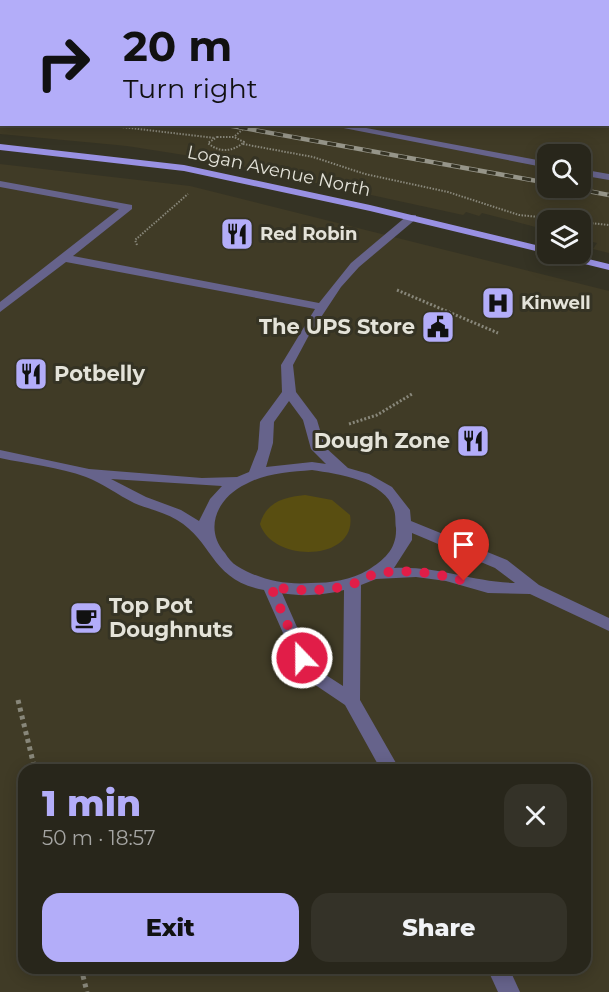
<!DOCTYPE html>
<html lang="en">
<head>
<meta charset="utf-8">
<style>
	:root { --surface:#28261b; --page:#343228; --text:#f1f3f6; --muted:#a5a5a3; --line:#44433a; --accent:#b3adf9 }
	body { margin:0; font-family:Montserrat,sans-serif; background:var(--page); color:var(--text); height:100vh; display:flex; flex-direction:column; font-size:22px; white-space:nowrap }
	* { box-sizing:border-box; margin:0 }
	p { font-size:20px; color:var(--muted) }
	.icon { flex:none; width:33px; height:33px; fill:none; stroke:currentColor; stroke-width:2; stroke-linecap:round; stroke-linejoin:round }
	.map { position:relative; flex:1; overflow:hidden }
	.side { position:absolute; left:18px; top:764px; width:573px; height:210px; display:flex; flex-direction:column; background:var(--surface); border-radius:18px; box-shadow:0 3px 15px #0003,0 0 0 2px var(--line) }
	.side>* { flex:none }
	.hud { position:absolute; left:0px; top:0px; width:609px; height:126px; box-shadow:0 3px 15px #0003,0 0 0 2px var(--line); background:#b3adf9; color:#111; overflow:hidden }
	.controls { position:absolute; left:537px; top:144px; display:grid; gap:12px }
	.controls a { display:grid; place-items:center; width:54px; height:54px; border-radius:12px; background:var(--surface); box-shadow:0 3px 15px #0003,0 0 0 2px var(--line); font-size:30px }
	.pin { position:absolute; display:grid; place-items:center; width:51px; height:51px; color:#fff; margin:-62px -26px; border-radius:50% 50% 50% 0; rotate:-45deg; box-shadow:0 0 6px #0007 }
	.pin .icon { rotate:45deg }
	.me { position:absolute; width:66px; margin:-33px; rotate:338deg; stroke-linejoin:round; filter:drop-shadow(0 0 4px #0008) }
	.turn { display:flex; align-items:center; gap:21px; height:126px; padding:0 24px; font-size:27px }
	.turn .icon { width:78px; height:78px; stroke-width:2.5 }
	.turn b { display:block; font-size:42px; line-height:51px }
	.round { display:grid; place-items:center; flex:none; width:63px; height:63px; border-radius:18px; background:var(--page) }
	.summary { display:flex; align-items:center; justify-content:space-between; height:102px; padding:0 24px }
	h1 { font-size:36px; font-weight:800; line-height:45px; color:var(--accent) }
	.action { display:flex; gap:12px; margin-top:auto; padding:12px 24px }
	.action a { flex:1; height:69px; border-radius:18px; background:var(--accent); color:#111; font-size:24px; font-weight:800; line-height:69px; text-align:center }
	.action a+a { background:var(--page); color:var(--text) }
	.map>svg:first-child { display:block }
	.built { fill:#403b26; fill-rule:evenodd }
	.green { fill:#594e11 }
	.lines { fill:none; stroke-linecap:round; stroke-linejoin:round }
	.path-far2 { stroke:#88877a; stroke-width:2; stroke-dasharray:1.5 1.5; stroke-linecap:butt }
	.path-far1 { stroke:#88877a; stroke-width:3; stroke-dasharray:2 2; stroke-linecap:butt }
	.path { stroke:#88877a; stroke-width:5; stroke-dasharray:4 4; stroke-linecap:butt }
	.minor { fill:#66638b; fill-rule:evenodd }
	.major { fill:#9991e3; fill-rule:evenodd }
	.rail-casing { stroke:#969589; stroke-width:4.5 }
	.rail { stroke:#353324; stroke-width:3; stroke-dasharray:9; stroke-linecap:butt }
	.route { stroke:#e11d48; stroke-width:10; stroke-dasharray:0 18 }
	.labels { text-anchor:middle; stroke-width:6; stroke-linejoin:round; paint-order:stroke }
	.far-street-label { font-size:18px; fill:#e4e3d9; stroke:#353324 }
	.far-poi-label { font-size:18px; font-weight:bold; fill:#e4e3d9; stroke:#353324; text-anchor:start }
	.poi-label { font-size:21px; font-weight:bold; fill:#e4e3d9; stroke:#353324; text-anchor:end }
</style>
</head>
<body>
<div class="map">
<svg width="609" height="992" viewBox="0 0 609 992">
	<rect width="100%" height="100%" fill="#353324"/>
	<!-- built -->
	<g class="built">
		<path d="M0,0H609V253L593,249L597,243L581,239L580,220H548L547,230L482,213L479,216L466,212L463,215L197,157L127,146L0,134ZM2,2H608V124H2ZM548,154H580V188H548Z"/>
		<path d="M0,164L190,186L609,291V992H0ZM24,770H585V968H24Z"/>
	</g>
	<!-- green -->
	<path class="green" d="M305,495L332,500L350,515C358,561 273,564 260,524C266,502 284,497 305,495Z"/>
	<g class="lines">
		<!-- path-far2 -->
		<g class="path-far2">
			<polyline points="402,0 405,2"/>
			<polyline points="520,0 523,2"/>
			<polyline points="544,0 547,2"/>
			<polyline points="96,124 215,138"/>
			<polyline points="235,136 249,124"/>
			<path d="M217,137H234L244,142C233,152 219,153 208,143Z"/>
			<polyline points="243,144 313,157 365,174 448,192 519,215 569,220"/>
			<polyline points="580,222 609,225"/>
			<polyline points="137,245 135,240 188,194"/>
		</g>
		<!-- path-far1 -->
		<g class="path-far1">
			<polyline points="397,290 498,333"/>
			<polyline points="349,424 377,415 412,394"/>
		</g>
		<!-- path -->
		<g class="path">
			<polyline points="18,700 35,770"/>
			<polyline points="81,968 87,992"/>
		</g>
		<!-- minor -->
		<g class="minor">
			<polygon points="42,0 50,0 50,2 43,2"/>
			<polygon points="446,0 461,0 446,2"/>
			<rect x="0" y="50" width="2" height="5"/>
			<polygon points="608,89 609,90 609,96 608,95"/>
			<polygon points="323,124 345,124 548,162 548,168"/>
			<polygon points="580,169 609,174 609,180 580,175"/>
			<path d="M0,181L132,205V209L73,256L319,303L351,263L408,215H416V219L359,267L341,287L308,337L293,365L296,392L317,420L325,447L348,468L369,474L392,487L410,510L411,521L507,560L539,585L609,618V631L530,594L488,593L446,581L416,577L376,579L361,585L360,700L400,770H381L345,705L302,676L264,590C210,580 214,542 177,520C164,512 148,509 134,503C118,495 102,483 86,477C59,467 28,464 0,458V450L89,469L202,478L237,477L249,472L258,449L260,422L282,392L281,365L315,309L66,262L0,312V302L119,209L0,187ZM289,401L303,420L311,449L326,464L312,462L266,467L273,443L274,422ZM312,470C338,474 385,480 394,510C396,515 395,523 396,528C397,549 384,560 368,570C351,580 331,583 311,583C285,585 260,580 237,566C232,563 228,558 225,553C203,528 218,497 246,484C266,473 289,472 312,470ZM111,479L222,486L210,499L199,521L181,510L146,497ZM412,533L495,568L515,583C472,582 439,566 394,568L412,540ZM344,590L343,686L315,668L282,593C302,597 324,595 344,590Z"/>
			<polygon points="487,968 509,968 520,992 498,992"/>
		</g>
		<!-- major -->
		<polygon class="major" points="0,144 184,165 370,205 548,248 548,254 568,254 609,264 609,270 552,256 551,254 548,254 370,211 184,171 0,150"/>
		<!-- rail casing -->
		<g class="rail-casing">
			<g id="rail">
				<polyline points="221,124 548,183"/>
				<polyline points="572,188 609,195"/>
			</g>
		</g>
		<!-- rail -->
		<use href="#rail" class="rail"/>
	</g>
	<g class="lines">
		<!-- route -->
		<path class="route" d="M302,658L271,587C299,591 323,592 350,585C359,582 367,576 376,574C403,568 437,573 464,581"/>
	</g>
	<!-- icons -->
	<defs>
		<g id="restaurant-square" transform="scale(1.725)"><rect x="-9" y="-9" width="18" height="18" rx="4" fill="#b3adf9" stroke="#353324"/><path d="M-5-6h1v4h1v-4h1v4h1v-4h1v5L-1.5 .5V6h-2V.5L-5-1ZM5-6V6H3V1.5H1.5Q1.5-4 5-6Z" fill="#111"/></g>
		<g id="hospital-square" transform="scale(1.725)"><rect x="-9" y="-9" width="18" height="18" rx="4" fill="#b3adf9" stroke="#353324"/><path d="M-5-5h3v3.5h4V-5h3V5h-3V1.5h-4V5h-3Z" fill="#111"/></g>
		<g id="civic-square" transform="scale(1.725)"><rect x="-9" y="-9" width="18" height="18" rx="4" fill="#b3adf9" stroke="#353324"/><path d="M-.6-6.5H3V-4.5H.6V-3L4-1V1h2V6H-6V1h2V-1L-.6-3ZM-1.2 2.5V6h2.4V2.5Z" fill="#111"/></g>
		<g id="cafe-square" transform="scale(1.725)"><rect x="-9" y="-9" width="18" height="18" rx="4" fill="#b3adf9" stroke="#353324"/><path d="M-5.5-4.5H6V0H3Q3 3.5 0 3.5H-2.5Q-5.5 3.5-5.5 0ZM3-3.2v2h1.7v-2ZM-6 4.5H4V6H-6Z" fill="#111"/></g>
	</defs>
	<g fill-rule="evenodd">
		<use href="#restaurant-square" x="237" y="234"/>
		<use href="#hospital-square" x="498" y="303"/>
		<use href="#civic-square" x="438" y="327"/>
		<use href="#restaurant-square" x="31" y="374"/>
		<use href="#restaurant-square" x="473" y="441"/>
		<use href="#cafe-square" x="86" y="618"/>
	</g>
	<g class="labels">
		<!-- far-street labels -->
		<g class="far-street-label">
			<text transform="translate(279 171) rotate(12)" y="6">Logan Avenue North</text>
		</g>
		<!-- far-poi labels -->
		<g class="far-poi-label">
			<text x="260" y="240">Red Robin</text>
			<text x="521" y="309">Kinwell</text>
		</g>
		<!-- poi labels -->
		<g class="poi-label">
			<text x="415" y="334">The UPS Store</text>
			<text x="54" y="381" text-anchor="start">Potbelly</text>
			<text x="450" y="448">Dough Zone</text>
			<text x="109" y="613" text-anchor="start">Top Pot<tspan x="109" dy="24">Doughnuts</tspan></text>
		</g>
	</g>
</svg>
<div class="controls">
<a><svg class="icon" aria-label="search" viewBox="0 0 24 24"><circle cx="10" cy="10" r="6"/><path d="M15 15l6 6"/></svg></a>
<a><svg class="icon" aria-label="layers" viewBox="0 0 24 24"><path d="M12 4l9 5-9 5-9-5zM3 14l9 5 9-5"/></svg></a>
</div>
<div class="pin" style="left:464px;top:581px;background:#d93025"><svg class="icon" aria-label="arrive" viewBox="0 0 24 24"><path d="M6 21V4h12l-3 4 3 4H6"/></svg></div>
<svg class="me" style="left:302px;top:658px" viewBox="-20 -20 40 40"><circle r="17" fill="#e11d48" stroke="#fff" stroke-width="3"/><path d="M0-11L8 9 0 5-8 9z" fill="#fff"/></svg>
<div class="hud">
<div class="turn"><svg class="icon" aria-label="right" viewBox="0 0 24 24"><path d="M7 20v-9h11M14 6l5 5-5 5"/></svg><div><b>20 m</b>Turn right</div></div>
</div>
<section class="side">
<div class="summary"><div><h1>1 min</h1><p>50 m · 18:57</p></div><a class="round"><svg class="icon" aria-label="close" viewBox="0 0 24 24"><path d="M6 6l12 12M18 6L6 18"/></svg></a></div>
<div class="action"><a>Exit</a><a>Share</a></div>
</section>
</div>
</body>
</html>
